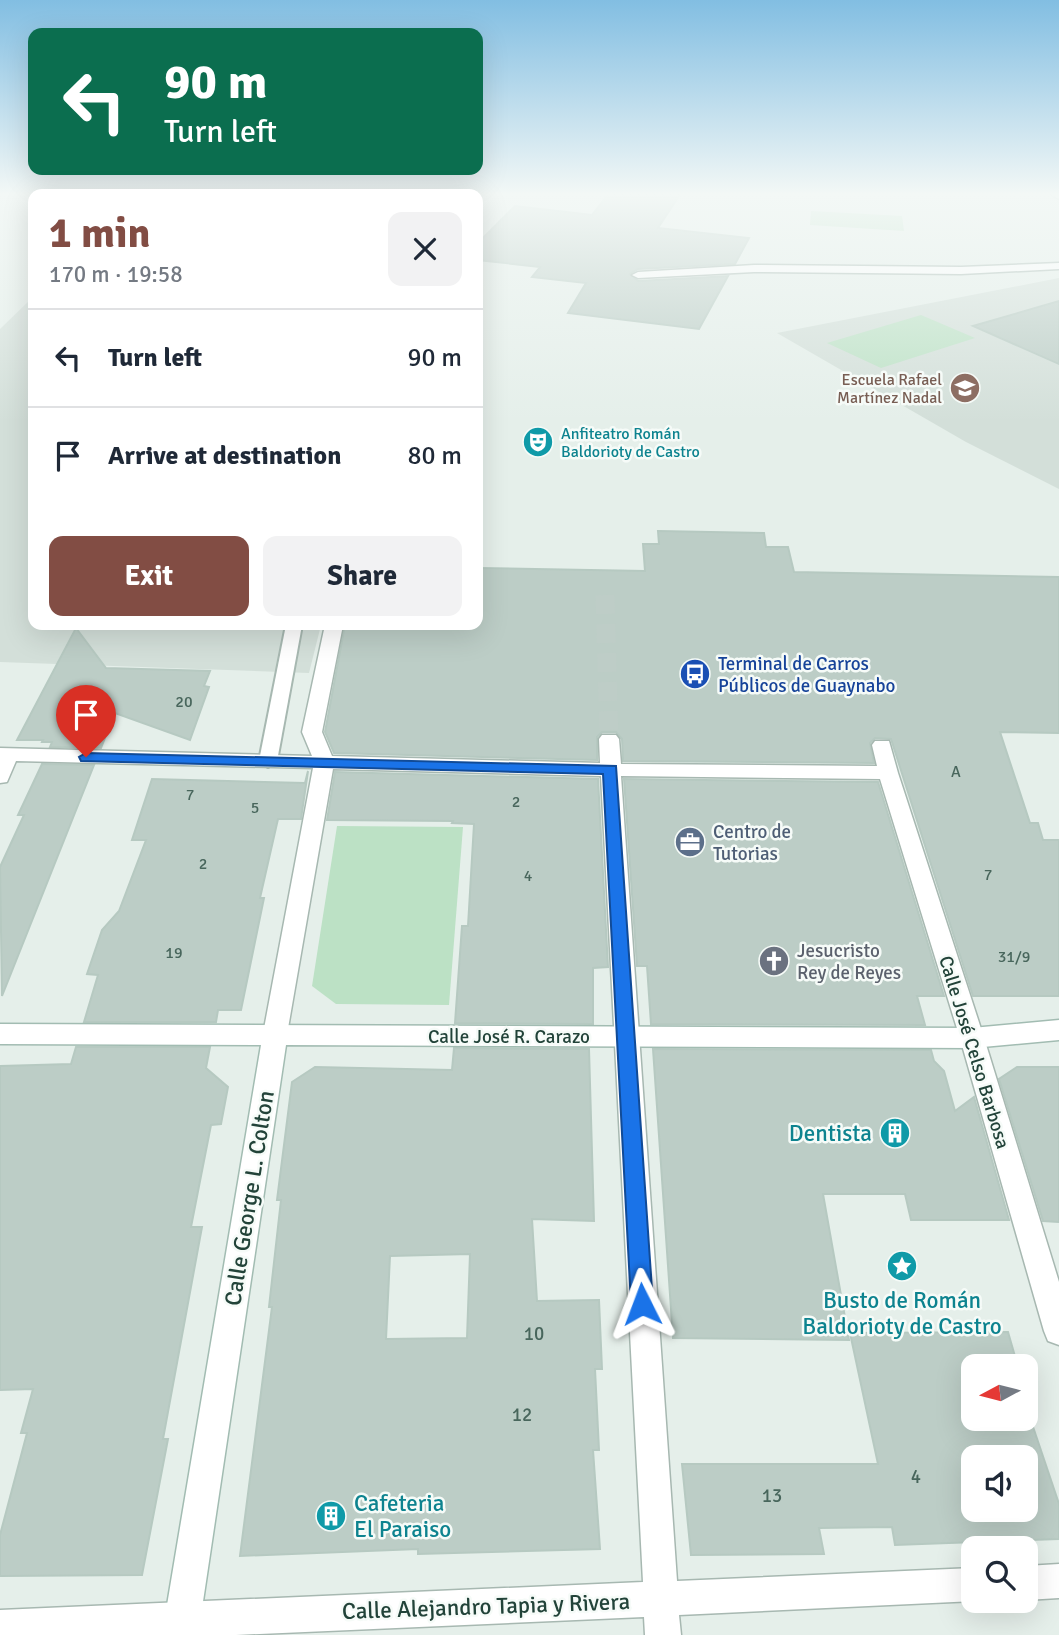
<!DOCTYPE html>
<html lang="en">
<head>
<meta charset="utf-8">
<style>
	:root { --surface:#fff; --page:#f2f2f3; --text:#1f2937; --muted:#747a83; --line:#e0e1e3; --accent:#824d44 }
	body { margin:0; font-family:Signika,sans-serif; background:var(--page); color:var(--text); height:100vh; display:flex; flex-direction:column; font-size:26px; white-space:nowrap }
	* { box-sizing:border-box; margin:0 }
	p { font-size:23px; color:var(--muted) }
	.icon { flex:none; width:38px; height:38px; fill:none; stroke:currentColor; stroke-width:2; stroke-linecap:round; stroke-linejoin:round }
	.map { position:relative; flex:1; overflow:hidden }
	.drawer { position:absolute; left:28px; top:189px; width:455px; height:441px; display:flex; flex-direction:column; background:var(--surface); border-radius:14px; box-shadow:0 7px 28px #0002 }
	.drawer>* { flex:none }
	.hud { position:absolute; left:28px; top:28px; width:455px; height:147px; border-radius:14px; box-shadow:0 7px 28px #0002; background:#0b6e4f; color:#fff; overflow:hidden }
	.needle { width:46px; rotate:263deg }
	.fabs { position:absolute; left:961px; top:1354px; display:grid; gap:14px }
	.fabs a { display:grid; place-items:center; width:77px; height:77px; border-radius:14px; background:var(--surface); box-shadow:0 7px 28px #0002; font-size:35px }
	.pin { position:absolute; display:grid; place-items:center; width:60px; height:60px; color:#fff; margin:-72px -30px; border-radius:50% 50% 50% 0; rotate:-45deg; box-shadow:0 0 7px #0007 }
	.pin .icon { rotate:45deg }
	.me { position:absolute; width:77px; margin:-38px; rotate:357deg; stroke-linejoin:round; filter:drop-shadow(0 0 5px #0008) }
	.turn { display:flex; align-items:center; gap:24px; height:147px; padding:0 21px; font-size:32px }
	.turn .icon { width:91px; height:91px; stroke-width:2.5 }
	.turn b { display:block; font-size:49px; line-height:60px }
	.round { display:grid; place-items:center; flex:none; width:74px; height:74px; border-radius:14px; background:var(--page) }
	.headline { display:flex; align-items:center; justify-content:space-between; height:119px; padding:0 21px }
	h1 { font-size:42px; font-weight:700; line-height:52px; color:var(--accent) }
	.action { display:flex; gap:14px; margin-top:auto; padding:14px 21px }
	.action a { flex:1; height:80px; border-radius:14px; background:var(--accent); color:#fff; font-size:28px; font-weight:700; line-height:80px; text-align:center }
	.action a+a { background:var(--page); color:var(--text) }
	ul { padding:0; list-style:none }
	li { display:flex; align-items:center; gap:21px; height:98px; padding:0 21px; border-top:2px solid var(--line) }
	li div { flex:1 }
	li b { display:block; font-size:26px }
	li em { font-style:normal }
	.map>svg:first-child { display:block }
	.built { fill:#d3dfd9 }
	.green { fill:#bce1c5 }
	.building { fill:#bccdc6; stroke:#b6c9c1; stroke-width:2; fill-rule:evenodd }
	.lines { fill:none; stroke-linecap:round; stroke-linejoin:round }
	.street-tunnel { stroke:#becdc7; stroke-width:19; stroke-dasharray:19 10; stroke-linecap:butt }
	.lane-casing { stroke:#a7b8b1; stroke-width:4 }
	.street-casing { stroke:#a7b8b1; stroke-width:3 }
	.secondary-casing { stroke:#a2bcb2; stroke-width:3 }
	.lane { fill:#fff; fill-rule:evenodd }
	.street { fill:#fff; fill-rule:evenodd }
	.secondary { fill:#fff; fill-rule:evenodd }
	.route { fill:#1a73e8; stroke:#114b97; stroke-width:2 }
	.labels { text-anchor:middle; stroke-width:5; stroke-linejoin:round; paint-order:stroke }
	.far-education-label { font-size:16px; fill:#785e54; stroke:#f6fbf8; text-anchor:end }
	.far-culture-label { font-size:16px; fill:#0d838f; stroke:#f6fbf8; text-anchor:start }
	.number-label { font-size:16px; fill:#48665c }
	.transit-label { font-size:19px; fill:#164399; stroke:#f6fbf8; text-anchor:start }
	.service-label { font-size:19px; fill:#4e5e75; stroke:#f6fbf8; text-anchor:start }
	.worship-label { font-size:19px; fill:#5b616d; stroke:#f6fbf8; text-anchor:start }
	.street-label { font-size:19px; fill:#224339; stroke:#f6fbf8 }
	.near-number-label { font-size:19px; fill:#48665c }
	.near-culture-label { font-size:23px; fill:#0d838f; stroke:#f6fbf8; text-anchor:end }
	.near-street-label { font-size:23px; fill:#224339; stroke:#f6fbf8 }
</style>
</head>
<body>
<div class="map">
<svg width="1059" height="1635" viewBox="0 0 1059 1635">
	<rect width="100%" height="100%" fill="#e5efea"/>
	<!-- built -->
	<g class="built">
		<polygon points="1059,278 1059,489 966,442 777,333"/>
		<polygon points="33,297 33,625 321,625 309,673 0,662 0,329"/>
	</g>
	<!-- green -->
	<g class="green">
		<polygon points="811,211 902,216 904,231 810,225"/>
		<polygon points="921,315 975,338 881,368 827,343"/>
		<polygon points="337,826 463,827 449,1005 336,1004 312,986"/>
	</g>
	<!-- building -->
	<g class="building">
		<polygon points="609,193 681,193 658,228 749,238 735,264 638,269 630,274 638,281 728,276 699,329 568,313 586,283 532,277 540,267 478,260 478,243 515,206 592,215"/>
		<polygon points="1059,301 1059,364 973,326"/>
		<polygon points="658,531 764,533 766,547 788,547 794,572 1059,577 1059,733 1000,732 1030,823 1038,823 1043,840 1059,840 1059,996 973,996 891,739 875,738 870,743 874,763 623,761 622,739 616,732 602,732 597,737 597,760 334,753 325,732 345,625 478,625 478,568 645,571 643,544 659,544"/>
		<polygon points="76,628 106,668 210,671 204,686 209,687 190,740 115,713 101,748 50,747 52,742 42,742 43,740 17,740"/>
		<polygon points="42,764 94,765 2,996 0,867 24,815 18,815"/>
		<polygon points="308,771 301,819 278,819 260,898 264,898 241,1010 218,1010 216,1022 84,1022 98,975 87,974 102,930 119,911 146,840 132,840 152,779 305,783"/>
		<polygon points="335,772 598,779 608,967 593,968 593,1024 455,1023 462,926 468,926 474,824 452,823 453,821 327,820"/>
		<polygon points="624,779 878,782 944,996 917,996 925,1025 651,1024 647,966 637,966"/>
		<polygon points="76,1047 210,1047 206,1068 228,1087 221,1124 211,1125 191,1227 202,1227 163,1439 168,1439 142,1575 0,1576 0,1535 27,1433 21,1433 33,1389 0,1390 0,1066 71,1064"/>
		<path d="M454,1048L589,1049L594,1221L532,1219L537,1301L599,1300L602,1369H595L599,1450H593L600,1549L418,1554V1549L240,1556L272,1307H269L281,1200H277L292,1082L315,1067L452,1070ZM470,1254L467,1338L386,1339L390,1256Z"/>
		<polygon points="653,1049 931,1050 934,1061 944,1071 955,1111 974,1097 1009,1220 911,1220 905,1194 823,1194 849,1340 673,1338"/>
		<polygon points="1017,1067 1059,1067 1059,1222 1043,1221 999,1079"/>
		<path d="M1008,1332L1018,1367H973V1419H1026V1406L1059,1504V1539L895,1545L892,1527L819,1528L824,1554L691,1555L682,1464H878L850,1333ZM973,1458H1026V1510H973Z"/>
	</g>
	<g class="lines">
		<!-- street-tunnel -->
		<polyline class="street-tunnel" points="605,595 609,739"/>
		<!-- lane casing -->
		<g class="lane-casing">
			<polygon id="lane" points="286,625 302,625 277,761 268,767 259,761"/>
		</g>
		<!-- street casing -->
		<g class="street-casing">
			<g id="street">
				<polygon points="1049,193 1059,193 1059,199"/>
				<polygon points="1059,263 1059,269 961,274 754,272 638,278 632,275 638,272 754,265 961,267"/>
				<polygon points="325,625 343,625 322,732 332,756 600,763 599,739 602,735 616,735 619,739 621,764 877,766 872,745 875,741 889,741 898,773 984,1038 1059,1282 1059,1345 1048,1341 1044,1331 960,1038 880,779 621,776 677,1581 973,1568 973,1601 975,1601 679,1615 681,1635 645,1635 644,1617 236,1635 0,1635 0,1610 643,1582 601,776 333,769 287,1034 284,1041 275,1044 266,1041 263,1034 313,768 16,761 7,782 0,783 0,748 312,756 302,732"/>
				<polygon points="1059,1564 1059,1598 1026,1600 1026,1566"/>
			</g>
		</g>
		<!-- secondary casing -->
		<g class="secondary-casing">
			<polygon id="secondary" points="1059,1020 1059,1040 972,1048 286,1045 198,1635 162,1635 261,1045 0,1044 0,1024 972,1028"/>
		</g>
		<!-- lane -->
		<use href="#lane" class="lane"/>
		<!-- street -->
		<use href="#street" class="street"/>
		<!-- secondary -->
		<use href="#secondary" class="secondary"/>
	</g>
	<!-- sky -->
	<linearGradient id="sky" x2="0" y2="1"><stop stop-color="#82bee2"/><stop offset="0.46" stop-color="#f3f8f6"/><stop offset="1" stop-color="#f3f8f6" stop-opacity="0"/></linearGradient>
	<rect width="1059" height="422" fill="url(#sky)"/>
	<!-- route -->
	<polygon class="route" points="86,753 616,766 653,1304 650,1311 642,1314 634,1311 631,1304 603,774 81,761 79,757"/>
	<!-- icons -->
	<defs>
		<g id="school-disc" transform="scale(1.575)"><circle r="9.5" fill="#8d6e63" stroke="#f6fbf8"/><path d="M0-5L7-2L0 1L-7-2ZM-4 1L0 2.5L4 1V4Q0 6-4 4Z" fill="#fff"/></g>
		<g id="theatre-disc" transform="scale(1.575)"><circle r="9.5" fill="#0f9aa8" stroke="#f6fbf8"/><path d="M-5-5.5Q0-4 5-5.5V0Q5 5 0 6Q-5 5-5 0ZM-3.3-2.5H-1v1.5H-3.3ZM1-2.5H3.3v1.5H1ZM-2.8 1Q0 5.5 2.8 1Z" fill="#fff"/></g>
		<g id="bus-disc" transform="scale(1.575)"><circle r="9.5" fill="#1a4fb4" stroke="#f6fbf8"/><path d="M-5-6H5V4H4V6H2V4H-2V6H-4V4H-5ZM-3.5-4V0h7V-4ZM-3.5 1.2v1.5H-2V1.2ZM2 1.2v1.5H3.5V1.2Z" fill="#fff"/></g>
		<g id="office-disc" transform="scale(1.575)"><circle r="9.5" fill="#5c6f8a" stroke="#f6fbf8"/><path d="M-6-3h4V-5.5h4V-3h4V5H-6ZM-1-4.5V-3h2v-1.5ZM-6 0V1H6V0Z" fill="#fff"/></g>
		<g id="church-disc" transform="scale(1.575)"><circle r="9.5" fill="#6b7280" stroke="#f6fbf8"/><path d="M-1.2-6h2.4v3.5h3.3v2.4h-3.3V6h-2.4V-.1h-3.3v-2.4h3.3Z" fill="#fff"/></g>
		<g id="building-disc" transform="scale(1.575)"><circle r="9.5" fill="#0f9aa8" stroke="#f6fbf8"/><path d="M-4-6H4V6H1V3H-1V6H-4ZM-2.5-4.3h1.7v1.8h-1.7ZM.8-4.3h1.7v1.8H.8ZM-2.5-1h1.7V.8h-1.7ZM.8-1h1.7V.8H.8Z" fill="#fff"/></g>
		<g id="sight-disc" transform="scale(1.575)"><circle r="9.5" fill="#0f9aa8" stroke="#f6fbf8"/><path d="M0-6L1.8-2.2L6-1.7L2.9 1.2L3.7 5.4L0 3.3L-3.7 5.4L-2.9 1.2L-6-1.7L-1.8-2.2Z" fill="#fff"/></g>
	</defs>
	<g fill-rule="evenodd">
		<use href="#school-disc" x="965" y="388"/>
		<use href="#theatre-disc" x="538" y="442"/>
		<use href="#bus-disc" x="695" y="674"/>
		<use href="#office-disc" x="690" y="842"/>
		<use href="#church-disc" x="774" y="961"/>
		<use href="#building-disc" x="895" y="1133"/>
		<use href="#sight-disc" x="902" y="1266"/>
		<use href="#building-disc" x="331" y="1516"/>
	</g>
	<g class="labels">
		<!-- far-education labels -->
		<g class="far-education-label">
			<text x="942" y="385">Escuela Rafael<tspan x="942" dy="18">Martínez Nadal</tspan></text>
		</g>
		<!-- far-culture labels -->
		<g class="far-culture-label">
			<text x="561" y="439">Anfiteatro Román<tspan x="561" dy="18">Baldorioty de Castro</tspan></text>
		</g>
		<!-- number labels -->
		<g class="number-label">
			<text x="184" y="707">20</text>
			<text x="956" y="777">A</text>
			<text x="190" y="800">7</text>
			<text x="516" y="807">2</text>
			<text x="255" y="813">5</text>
			<text x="203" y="869">2</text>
			<text x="988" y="880">7</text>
			<text x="528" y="881">4</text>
			<text x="174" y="958">19</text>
			<text x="1014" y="962">31/9</text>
		</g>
		<!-- transit labels -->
		<g class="transit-label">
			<text x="718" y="670">Terminal de Carros<tspan x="718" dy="22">Públicos de Guaynabo</tspan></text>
		</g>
		<!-- service labels -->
		<g class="service-label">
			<text x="713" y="838">Centro de<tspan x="713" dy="22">Tutorias</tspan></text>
		</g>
		<!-- worship labels -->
		<g class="worship-label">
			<text x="797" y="957">Jesucristo<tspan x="797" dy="22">Rey de Reyes</tspan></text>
		</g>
		<!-- street labels -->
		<g class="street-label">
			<text x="509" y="1043">Calle José R. Carazo</text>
			<text transform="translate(975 1052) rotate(73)" y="7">Calle José Celso Barbosa</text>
		</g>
		<!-- near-number labels -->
		<g class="near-number-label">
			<text x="534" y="1340">10</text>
			<text x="522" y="1421">12</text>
			<text x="916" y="1483">4</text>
			<text x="772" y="1502">13</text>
		</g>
		<!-- near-culture labels -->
		<g class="near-culture-label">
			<text x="872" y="1141">Dentista</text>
			<text x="902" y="1308" text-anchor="middle">Busto de Román<tspan x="902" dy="26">Baldorioty de Castro</tspan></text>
			<text x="354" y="1511" text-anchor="start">Cafeteria<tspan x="354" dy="26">El Paraiso</tspan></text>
		</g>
		<!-- near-street labels -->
		<g class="near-street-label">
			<text transform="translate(249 1198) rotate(-81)" y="8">Calle George L. Colton</text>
			<text transform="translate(486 1606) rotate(-2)" y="8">Calle Alejandro Tapia y Rivera</text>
		</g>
	</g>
</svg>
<div class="fabs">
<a><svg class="needle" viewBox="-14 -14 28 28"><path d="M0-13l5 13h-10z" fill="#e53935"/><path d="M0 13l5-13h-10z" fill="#747a83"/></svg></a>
<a><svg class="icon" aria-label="sound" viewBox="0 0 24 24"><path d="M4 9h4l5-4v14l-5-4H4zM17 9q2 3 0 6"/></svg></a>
<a><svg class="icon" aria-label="search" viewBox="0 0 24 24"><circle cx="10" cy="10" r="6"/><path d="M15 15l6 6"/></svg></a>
</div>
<div class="pin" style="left:86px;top:757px;background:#d93025"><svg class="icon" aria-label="arrive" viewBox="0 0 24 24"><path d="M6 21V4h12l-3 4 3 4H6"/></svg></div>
<svg class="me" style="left:642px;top:1304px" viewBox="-20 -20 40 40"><path d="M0-17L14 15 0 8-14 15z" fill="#1a73e8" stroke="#fff" stroke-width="4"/></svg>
<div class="hud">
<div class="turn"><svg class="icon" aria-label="left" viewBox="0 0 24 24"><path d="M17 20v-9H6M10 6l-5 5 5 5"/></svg><div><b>90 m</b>Turn left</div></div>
</div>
<section class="drawer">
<div class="headline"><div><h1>1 min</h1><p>170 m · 19:58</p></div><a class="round"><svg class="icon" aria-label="close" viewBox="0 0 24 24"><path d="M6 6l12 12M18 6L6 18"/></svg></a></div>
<ul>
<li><svg class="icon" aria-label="left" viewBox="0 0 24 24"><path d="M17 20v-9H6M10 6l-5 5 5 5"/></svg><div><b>Turn left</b></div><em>90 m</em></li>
<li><svg class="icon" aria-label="arrive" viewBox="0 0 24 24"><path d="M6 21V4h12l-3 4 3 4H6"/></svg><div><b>Arrive at destination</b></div><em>80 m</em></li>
</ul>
<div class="action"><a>Exit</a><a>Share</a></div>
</section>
</div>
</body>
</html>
